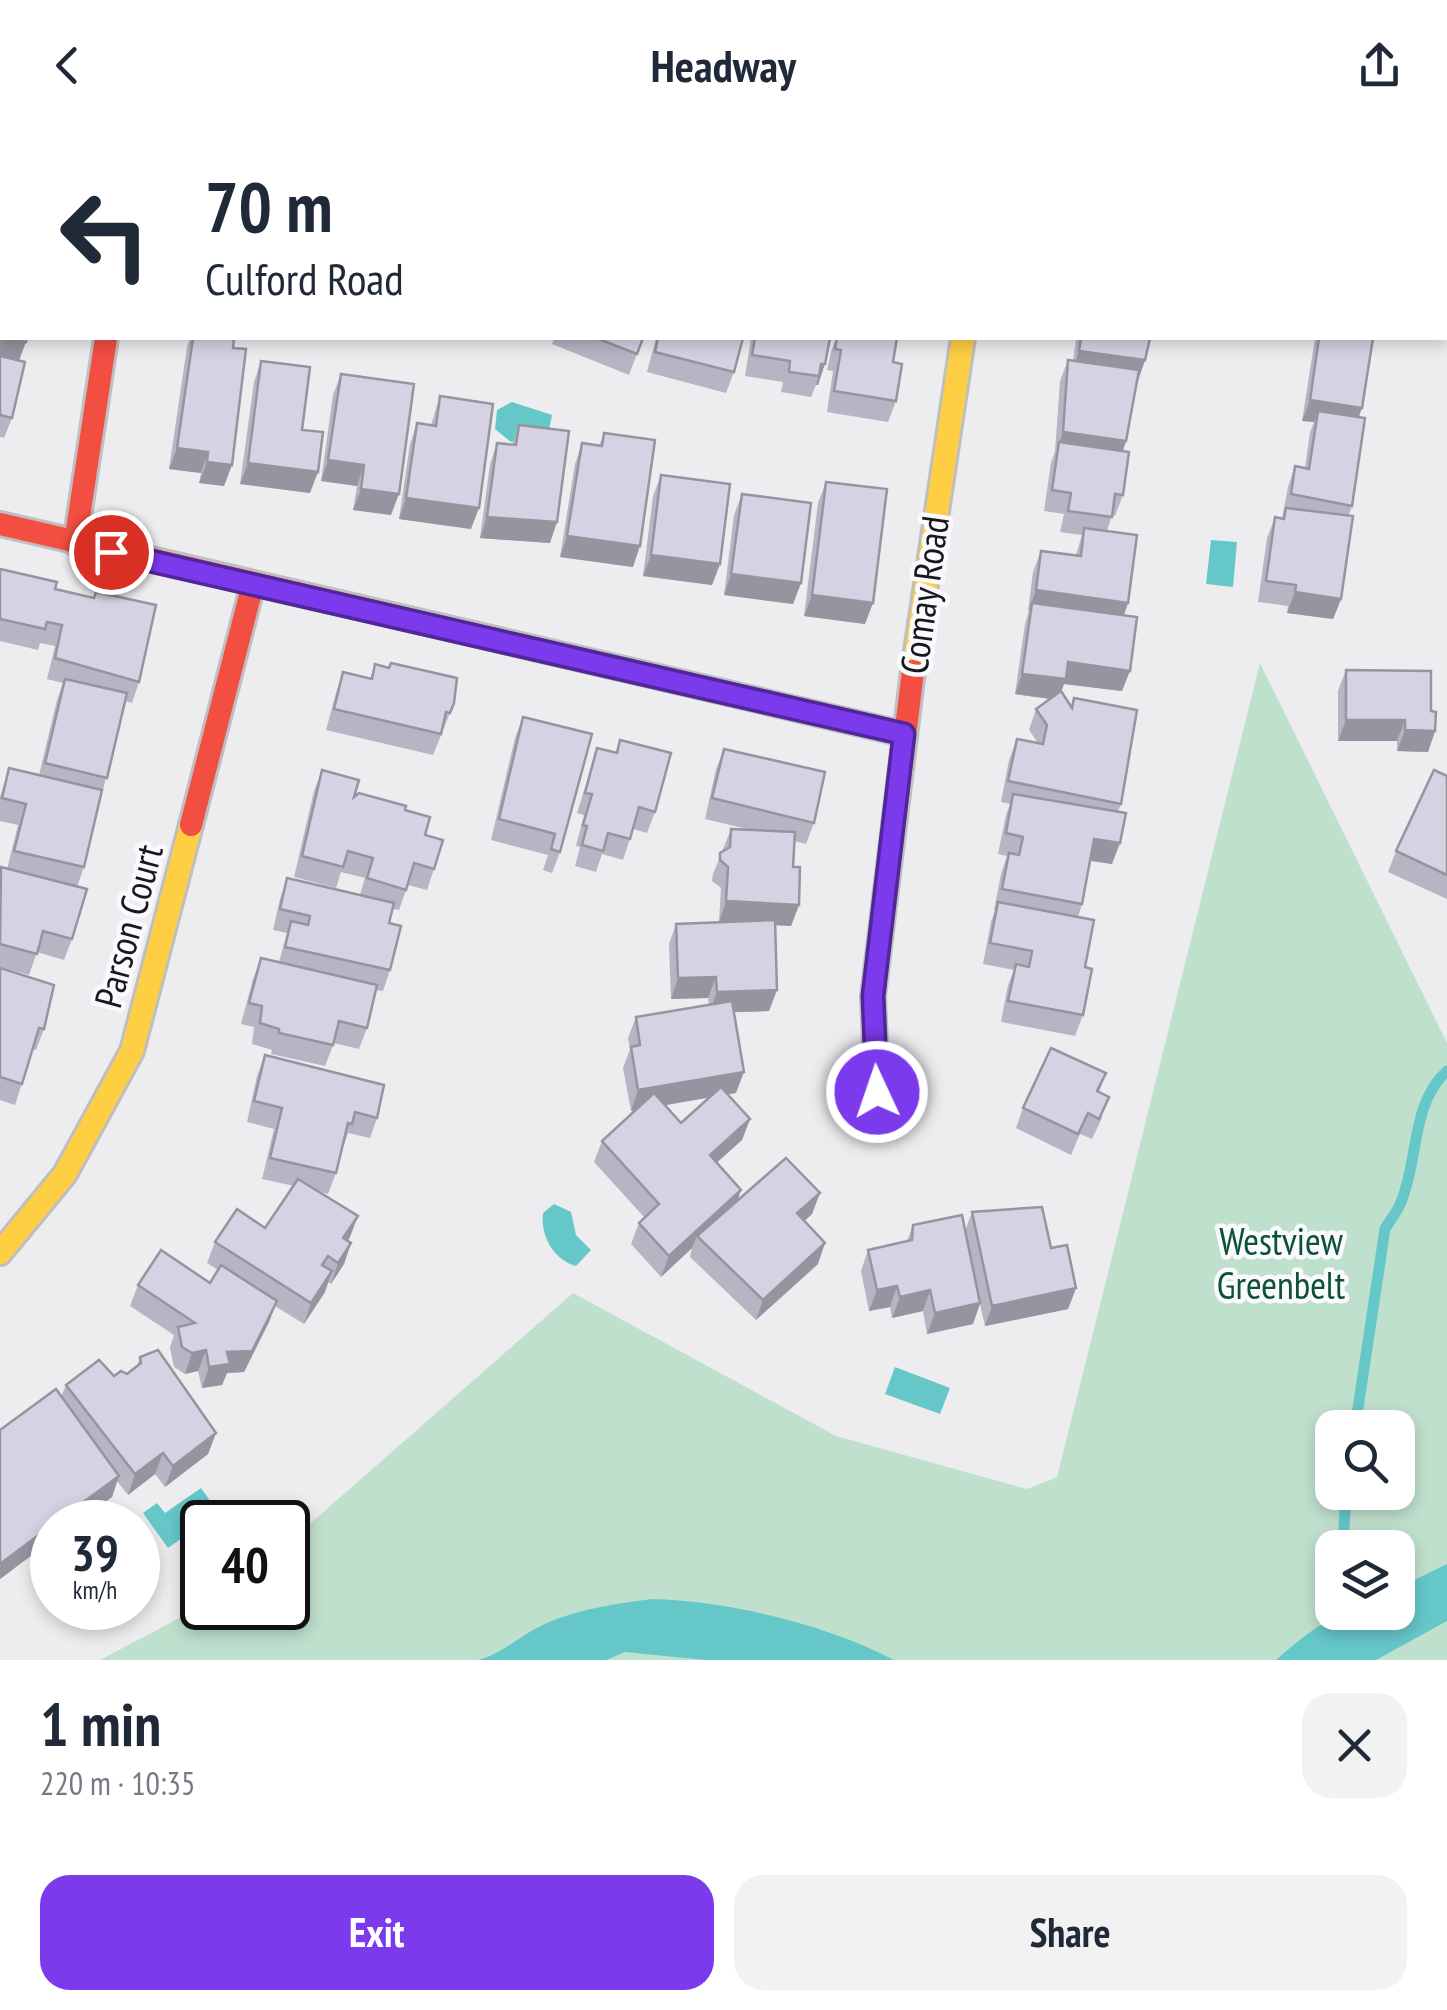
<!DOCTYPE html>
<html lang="en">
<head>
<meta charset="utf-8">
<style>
	:root { --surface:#fff; --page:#f2f2f3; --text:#1f2937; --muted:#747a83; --accent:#7c3aed }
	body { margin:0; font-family:"PT Sans Narrow",sans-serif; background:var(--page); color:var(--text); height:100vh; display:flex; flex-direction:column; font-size:38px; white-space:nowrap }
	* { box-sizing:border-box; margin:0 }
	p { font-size:32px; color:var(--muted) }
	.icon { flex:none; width:55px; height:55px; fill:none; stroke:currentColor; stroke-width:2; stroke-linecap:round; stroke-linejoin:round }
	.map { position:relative; height:1530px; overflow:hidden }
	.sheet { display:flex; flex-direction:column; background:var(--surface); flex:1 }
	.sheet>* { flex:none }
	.banner { position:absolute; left:0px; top:0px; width:1448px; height:210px; box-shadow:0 5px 15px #0003; background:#fff; color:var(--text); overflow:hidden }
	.buttons { position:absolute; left:1315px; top:1280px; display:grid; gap:20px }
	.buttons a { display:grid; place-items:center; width:100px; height:100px; border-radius:20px; background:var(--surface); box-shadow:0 5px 15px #0003; font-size:50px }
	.speed { position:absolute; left:30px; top:1370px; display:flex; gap:20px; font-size:50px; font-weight:700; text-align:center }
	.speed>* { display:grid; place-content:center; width:130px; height:130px; border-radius:50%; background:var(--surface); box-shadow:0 5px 15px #0003; line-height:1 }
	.speed small { font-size:25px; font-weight:400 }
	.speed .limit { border:5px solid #111; border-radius:15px; background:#fff; color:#111 }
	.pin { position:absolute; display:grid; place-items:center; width:85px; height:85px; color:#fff; margin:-42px; border:5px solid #fff; border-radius:50%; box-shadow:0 2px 10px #0007 }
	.me { position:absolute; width:110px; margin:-55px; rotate:357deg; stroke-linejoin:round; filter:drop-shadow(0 0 8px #0008) }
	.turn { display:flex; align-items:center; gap:35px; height:210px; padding:0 40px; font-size:45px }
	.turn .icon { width:130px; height:130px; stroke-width:2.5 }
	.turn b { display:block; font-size:70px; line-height:85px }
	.round { display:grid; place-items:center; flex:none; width:105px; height:105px; border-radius:30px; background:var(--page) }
	.summary { display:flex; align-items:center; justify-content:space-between; height:170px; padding:0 40px }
	h1 { font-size:60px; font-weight:700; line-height:75px }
	.cta { display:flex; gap:20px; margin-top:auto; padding:20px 40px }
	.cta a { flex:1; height:115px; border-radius:30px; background:var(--accent); color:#fff; font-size:40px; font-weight:700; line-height:115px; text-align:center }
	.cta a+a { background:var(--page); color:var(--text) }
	header { display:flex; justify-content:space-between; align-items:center; height:130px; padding:0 40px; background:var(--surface); font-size:45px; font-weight:700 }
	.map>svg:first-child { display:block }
	.green { fill:#c0e0ce; fill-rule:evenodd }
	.water { fill:#66c7c9 }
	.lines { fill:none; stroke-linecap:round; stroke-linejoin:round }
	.stream { stroke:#66c7c9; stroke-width:11 }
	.street-casing { stroke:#bfbfc2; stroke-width:42 }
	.fast-casing { stroke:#bfbfc2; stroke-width:28 }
	.slow-casing { stroke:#bfbfc2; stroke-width:28 }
	.jam-casing { stroke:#bfbfc2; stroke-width:28 }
	.street { stroke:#fcfcfd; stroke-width:38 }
	.fast { stroke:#16e098; stroke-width:22 }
	.slow { stroke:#ffcf43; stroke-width:22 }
	.jam { stroke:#f24e42; stroke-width:22 }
	.wall { fill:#b7b5c3; fill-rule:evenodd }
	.shaded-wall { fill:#95949f }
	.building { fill:#d5d3e3; stroke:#95949f; stroke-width:2.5 }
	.route-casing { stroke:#51269a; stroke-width:25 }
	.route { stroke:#7c3aed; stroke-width:18 }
	.labels { text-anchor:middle; stroke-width:9; stroke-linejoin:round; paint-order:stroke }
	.street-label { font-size:38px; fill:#18181a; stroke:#faf9fe }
	.park-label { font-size:38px; fill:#0c5233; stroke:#faf9fe }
</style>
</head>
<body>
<header><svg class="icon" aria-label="back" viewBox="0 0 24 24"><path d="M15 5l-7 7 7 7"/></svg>Headway<svg class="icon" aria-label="share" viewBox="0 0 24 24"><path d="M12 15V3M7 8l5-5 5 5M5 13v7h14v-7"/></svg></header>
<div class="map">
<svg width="1447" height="1530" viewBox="0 0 1447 1530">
	<rect width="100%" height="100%" fill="#ededf0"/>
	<!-- green -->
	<path class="green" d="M1260,533L1447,913V1530H100L202,1476L288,1478V1413L573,1163L836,1306L1027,1359L1057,1347ZM1332,1298H1398V1362H1332ZM1332,1418H1398V1482H1332Z"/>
	<!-- water -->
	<g class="water">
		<polygon points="512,272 552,285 548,305 511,312 495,299 497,280"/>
		<polygon points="1211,410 1237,412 1233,457 1206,454"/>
		<path d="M554,1074L571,1082L576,1105L591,1120L576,1136C554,1130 540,1106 543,1083Z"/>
		<polygon points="895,1237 950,1258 940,1284 885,1264"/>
		<polygon points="201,1358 218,1382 168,1418 143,1383 157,1373 165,1383"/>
		<path d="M1447,1434V1491L1376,1530H1276C1325,1488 1333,1482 1398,1482V1458Z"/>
		<path d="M652,1469C729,1471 825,1494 894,1530H705L625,1522L606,1530H478C500,1524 515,1510 535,1499C570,1480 613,1474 652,1469Z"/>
	</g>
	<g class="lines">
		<!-- stream -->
		<g class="stream">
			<path d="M1355,1298L1385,1099C1390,1090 1398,1081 1401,1072C1419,1029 1411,973 1447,941"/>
			<polyline points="1343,1418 1346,1362"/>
		</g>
		<!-- street casing -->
		<g class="street-casing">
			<g id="street">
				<polyline points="555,0 557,2"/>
				<polyline points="993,2 993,0"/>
			</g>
		</g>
		<!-- fast casing -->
		<g class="fast-casing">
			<polyline id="fast" points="77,0 78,2"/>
		</g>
		<!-- slow casing -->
		<g class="slow-casing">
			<g id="slow">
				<polyline points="913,541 963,208"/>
				<polyline points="0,1123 65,1044 132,921 191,695"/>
			</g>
		</g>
		<!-- jam casing -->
		<g class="jam-casing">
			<g id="jam">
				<polyline points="0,394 904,604"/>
				<polyline points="75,413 106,208"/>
				<polyline points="191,695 253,454"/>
				<polyline points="877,962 873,866 913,541"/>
			</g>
		</g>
		<!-- street -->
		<use href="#street" class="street"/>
		<!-- fast -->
		<use href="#fast" class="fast"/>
		<!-- slow -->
		<use href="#slow" class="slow"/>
		<!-- jam -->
		<use href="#jam" class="jam"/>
	</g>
	<!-- wall -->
	<g class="wall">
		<polygon points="0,169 19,230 12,288 4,308 0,307"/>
		<polygon points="190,208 234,208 224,356 199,353 201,343 169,339 187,217"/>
		<polygon points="554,208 643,208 629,245 552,214"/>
		<polygon points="656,208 743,208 734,242 726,263 647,242"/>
		<polygon points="751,208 830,208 818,255 816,255 811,267 781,262 783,252 745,246"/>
		<polygon points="836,208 897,208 893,232 896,271 888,292 827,282 833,241 827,240 831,222"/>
		<polygon points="1067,208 1150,208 1145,230 1137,251 1126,311 1123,321 1123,365 1115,386 1112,385 1107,401 1124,485 1122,561 1064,554 1061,562 1071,576 1074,568 1121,674 1118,681 1112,734 1090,731 1082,774 1078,787 1085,837 1083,885 1075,906 1001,892 1008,855 1014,840 983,834 991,792 995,780 994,780 1001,744 1007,726 998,724 1006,685 1010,674 1001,672 1009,630 1017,609 1038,613 1029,600 1036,579 1050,569 1015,564 1025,494 1029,481 1028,481 1033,442 1041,421 1076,425 1082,405 1060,402 1064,384 1044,381 1051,333 1055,321 1060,251 1068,230 1073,231 1076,210"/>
		<polygon points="1315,208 1373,208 1359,287 1352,376 1349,385 1341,469 1333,489 1287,483 1288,476 1258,472 1267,408 1275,387 1282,388 1288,357 1295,336 1305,338 1310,302 1314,292 1302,291"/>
		<polygon points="261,231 302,300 310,363 240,354 254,252"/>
		<polygon points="341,244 391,385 353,380 357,356 321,351 333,265"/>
		<polygon points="440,266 471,399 399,389 410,314 417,293 431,295"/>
		<polygon points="519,295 550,413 480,408 490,334 497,313 512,315"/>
		<polygon points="604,303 633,437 560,427 575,334 582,313 599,316"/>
		<polygon points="661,345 720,434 712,455 643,446 653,366"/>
		<polygon points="826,352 865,494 804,486 818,373"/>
		<polygon points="742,364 801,453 793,474 724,465 734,385"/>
		<polygon points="0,439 55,459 139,552 132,573 125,571 84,737 77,757 72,809 64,830 37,822 29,845 0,837 0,740 7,739 18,695 0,691 0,667 9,638 39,645 57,570 63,553 47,549 55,516 40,513 38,520 0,511"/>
		<polygon points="375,534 454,573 433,625 326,600 336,563 343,542 370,549"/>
		<polygon points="1346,540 1431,581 1435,601 1428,622 1397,621 1397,611 1338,611 1338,561"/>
		<polygon points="523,587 560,722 552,743 543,740 548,725 491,710 515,608"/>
		<polygon points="620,610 655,682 647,703 633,699 623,730 602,724 596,742 575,736 580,717 576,716 584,685 577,683 597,618 616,623"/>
		<path d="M724,619L814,693L806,714L794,711L793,737L799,775L791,796L775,795L769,881L734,882L736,963L727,964L750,989L742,1010L717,1032L738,1070L812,1084L804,1091L818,1134L756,1190L690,1127L692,1118L661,1147L631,1114L639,1093L644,1087L594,1032L602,1011L636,980L631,981L623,938L630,919L628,908L636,887L709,875L708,868L671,869L669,814L676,794L719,792L721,758L712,751L713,744L731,699L751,700L705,689L716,639ZM709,967L681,993L665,975Z"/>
		<polygon points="322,640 354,667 405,680 434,739 427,760 408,755 399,780 393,779 389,793 390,840 383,861 376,860 367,898 359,919 334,913 325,936 271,924 272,920 252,914 254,897 241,894 253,849 261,828 279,832 287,803 273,800 280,769 287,748 360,765 365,748 341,742 336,758 294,747 314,661"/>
		<polygon points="1447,646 1447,769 1388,742 1396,721"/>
		<polygon points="0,838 44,899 36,920 33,919 15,975 0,970"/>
		<polygon points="265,925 377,988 370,1008 348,1003 344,1015 343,1014 336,1043 328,1064 320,1062 350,1107 348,1111 351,1113 344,1134 331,1154 328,1152 325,1162 304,1194 275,1176 269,1192 244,1242 227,1243 222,1255 202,1258 198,1241 185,1244 174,1237 170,1218 174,1205 130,1176 138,1155 210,1153 218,1140 207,1133 215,1112 265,1098 294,1056 262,1049 274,999 247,992 257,946"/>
		<polygon points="1106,943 1099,962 1102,988 1092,1009 1080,1004 1071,1025 1016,998 1023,978"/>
		<polygon points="972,1082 1051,1118 1076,1158 1068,1179 985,1196 980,1174 973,1194 927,1204 923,1181 892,1188 890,1177 869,1181 861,1141 868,1120 907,1111 913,1095 965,1101"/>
		<polygon points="140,1227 216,1303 208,1324 165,1357 155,1344 128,1365 117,1351 112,1367 77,1392 52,1392 52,1410 0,1449 0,1300 61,1267 66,1255 127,1244 137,1236"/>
	</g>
	<!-- shaded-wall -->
	<g class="shaded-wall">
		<polygon points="888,0 935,0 934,2 907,2"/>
		<polygon points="0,44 2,44 2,64 0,65"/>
		<polygon points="0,208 26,212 18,233 0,230"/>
		<polygon points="1079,221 1145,230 1138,251 1072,242"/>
		<polygon points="821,234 825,234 818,255 816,255"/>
		<polygon points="1310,270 1362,278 1355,298 1318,281 1314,292 1302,291"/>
		<polygon points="1063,302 1126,311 1119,332 1059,313"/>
		<polygon points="177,318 208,322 201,343 169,339"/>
		<polygon points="328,330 364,335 357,356 321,351"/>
		<polygon points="207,332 232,335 224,356 199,353"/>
		<polygon points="248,333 318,342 310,363 240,354"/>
		<polygon points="361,359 399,364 391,385 353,380"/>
		<polygon points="406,368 479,378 471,399 399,389"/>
		<polygon points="487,387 557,392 550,413 480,408"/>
		<polygon points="567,406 640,416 633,437 560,427"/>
		<polygon points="651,425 720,434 712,455 643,446"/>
		<polygon points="731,444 801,453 793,474 724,465"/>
		<polygon points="1036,460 1128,473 1121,494 1032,473 1028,481"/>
		<polygon points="1295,462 1341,469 1333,489 1287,483"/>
		<polygon points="812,465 873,473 865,494 804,486"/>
		<polygon points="1068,532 1130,541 1122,561 1064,554 1058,570 1015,564 1022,544"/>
		<polygon points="1346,590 1405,590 1397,611 1338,611"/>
		<polygon points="1405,600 1435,601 1428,622 1397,621"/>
		<polygon points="1094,709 1120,713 1112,734 1087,730"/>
		<polygon points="726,771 799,775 791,796 719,792"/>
		<polygon points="716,847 708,868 671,869 678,848"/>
		<polygon points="777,860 769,881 709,883 717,862"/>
		<polygon points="744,942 736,963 631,981 638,960"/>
		<polygon points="750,989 742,1010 702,1046 710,1025"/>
		<polygon points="741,1060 734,1081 697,1106 692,1118 661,1147 669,1126"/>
		<polygon points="820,1063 812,1084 790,1104 797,1083"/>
		<polygon points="358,1086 350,1107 336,1129 343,1108"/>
		<polygon points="351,1113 344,1134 331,1154 338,1133"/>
		<polygon points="825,1113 818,1134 756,1190 763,1170"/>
		<polygon points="332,1141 325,1162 304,1194 311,1173"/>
		<polygon points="897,1156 890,1177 869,1181 877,1160"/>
		<polygon points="1076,1158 1068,1179 985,1196 992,1176"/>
		<polygon points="930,1160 923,1181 892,1188 900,1167"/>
		<polygon points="277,1171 269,1192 244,1242 227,1243 222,1255 202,1258 209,1237 227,1222"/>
		<polygon points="980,1173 973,1194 927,1204 935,1183"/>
		<polygon points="206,1220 198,1241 185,1244 192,1223"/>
		<polygon points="216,1303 208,1324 165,1357 173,1336"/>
		<polygon points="163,1323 155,1344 128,1365 135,1344"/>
		<polygon points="119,1346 112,1367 77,1392 56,1392"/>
		<polygon points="52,1395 52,1410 0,1449 0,1434"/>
	</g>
	<!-- building -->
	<g class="building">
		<polygon points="0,0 7,0 7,2 2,2 2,44 0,44"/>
		<rect x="203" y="0" width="68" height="2"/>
		<polygon points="370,0 448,0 451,2 372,2"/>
		<rect x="1099" y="0" width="79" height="2"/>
		<polygon points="1378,0 1431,0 1430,2 1377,2"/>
		<rect x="0" y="86" width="2" height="40"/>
		<polygon points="0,136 2,136 0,160"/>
		<polygon points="0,169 2,169 2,208 27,208 26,212 0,208"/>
		<polygon points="193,208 234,208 233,218 246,219 232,335 207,332 208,322 177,318"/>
		<polygon points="596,208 643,208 637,224"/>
		<polygon points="658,208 743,208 734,242 655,222"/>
		<polygon points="755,208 830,208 825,234 821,234 819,246 789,242 790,231 752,225"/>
		<polygon points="837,208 897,208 893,232 902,234 896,271 834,261 841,220 835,219"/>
		<polygon points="1081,208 1150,208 1145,230 1079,221"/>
		<polygon points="1319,208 1373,208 1362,278 1310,270"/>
		<polygon points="0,226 25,232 12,288 0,285"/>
		<polygon points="1068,230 1139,240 1126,311 1063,302"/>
		<polygon points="261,231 310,237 302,300 323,302 318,342 248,333"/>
		<polygon points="341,244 414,254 399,364 361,359 364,335 328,330"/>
		<polygon points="440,266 493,274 479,378 406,368 417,293 436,296"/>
		<polygon points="1318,281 1365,288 1352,376 1291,364 1295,336 1309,339"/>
		<polygon points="519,295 569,301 557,392 487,387 497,313 516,315"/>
		<polygon points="604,303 655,310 640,416 567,406 582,313 602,316"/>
		<polygon points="1059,312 1129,322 1123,365 1115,364 1112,387 1068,381 1071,363 1052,360"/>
		<polygon points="661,345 730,354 720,434 651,425"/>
		<polygon points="826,352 887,359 873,473 812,465"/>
		<polygon points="742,364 811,373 801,453 731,444"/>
		<polygon points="1286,378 1353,386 1341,469 1295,462 1296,455 1266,451 1275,387 1284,389"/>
		<polygon points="1084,398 1137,405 1128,473 1036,460 1041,421 1081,426"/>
		<polygon points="0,439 57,452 55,459 94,468 96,462 156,475 139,552 55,528 62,495 47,492 45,499 0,489"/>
		<polygon points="1032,473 1137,487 1130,541 1068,532 1066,549 1022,544"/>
		<polygon points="391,533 457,548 454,573 450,583 446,582 441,604 334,579 343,542 372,549 375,534 389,538"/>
		<polygon points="1346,540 1431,541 1431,581 1436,582 1435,601 1405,600 1405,590 1346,590"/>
		<polygon points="65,549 127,563 107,648 45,633"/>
		<polygon points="1061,561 1072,578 1074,568 1137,580 1121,674 1008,651 1017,609 1043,614 1047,595 1036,579"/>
		<polygon points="523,587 592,604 560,722 551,719 555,704 499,689"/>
		<polygon points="620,610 671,623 655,682 639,677 630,709 608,703 603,721 582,715 587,696 583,695 592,664 585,663 597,618 617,623"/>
		<polygon points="724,619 825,642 814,693 712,668"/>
		<polygon points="9,638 102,660 84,737 14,721 26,674 2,668"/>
		<polygon points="322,640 359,650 354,667 359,663 406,676 405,680 430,687 425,705 443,710 434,739 414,733 406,760 367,748 373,728 348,721 343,737 302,726"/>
		<polygon points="1434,640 1447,646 1447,745 1396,721"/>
		<polygon points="1013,664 1126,683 1120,713 1094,709 1082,774 1002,759 1009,723 1019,725 1023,707 1006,703"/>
		<polygon points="731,699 795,702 793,737 800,737 799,775 726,771 728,737 720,730 720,723 730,717"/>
		<polygon points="1,737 87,759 72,809 43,801 37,824 0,814"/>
		<polygon points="287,748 394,773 389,793 401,796 390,840 285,817 291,791 308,795 310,786 280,779"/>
		<polygon points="998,772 1094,790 1085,837 1092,839 1083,885 1008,871 1016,834 1029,837 1032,821 990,813"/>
		<polygon points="775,790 777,860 717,862 716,847 678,848 676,794"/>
		<polygon points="261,828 377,855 367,898 339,891 333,915 279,903 279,899 260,893 262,876 249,873"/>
		<polygon points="0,838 54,855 44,899 39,898 22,954 0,947"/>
		<polygon points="732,871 744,942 638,960 631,917 640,915 636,887"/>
		<polygon points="1051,918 1106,943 1097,961 1109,967 1099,989 1088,983 1078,1004 1023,978"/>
		<polygon points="265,925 384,955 377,988 355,982 352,994 348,993 336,1043 270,1028 282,978 254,971"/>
		<polygon points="721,957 750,989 710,1025 741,1060 669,1126 639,1093 659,1074 602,1011 654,963 681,993"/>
		<polygon points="786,1028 820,1063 797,1083 825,1113 763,1170 697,1106"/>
		<polygon points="298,1049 358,1086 343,1108 351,1113 338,1133 328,1126 322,1135 332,1141 311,1173 215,1112 237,1079 265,1098"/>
		<polygon points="1042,1077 1051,1118 1067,1115 1076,1158 992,1176 972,1082"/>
		<polygon points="962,1085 980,1173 935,1183 930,1160 900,1167 897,1156 877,1160 868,1120 912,1110 913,1095"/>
		<polygon points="161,1120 210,1153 221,1135 277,1171 252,1221 227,1222 230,1234 209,1237 206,1220 192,1223 182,1217 178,1197 195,1193 138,1155"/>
		<polygon points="158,1220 216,1303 173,1336 163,1323 135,1344 66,1255 99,1230 114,1246 121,1241 127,1244 141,1233 140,1227"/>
		<polygon points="56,1259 119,1346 56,1392 52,1392 52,1395 0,1434 0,1300"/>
	</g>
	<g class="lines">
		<!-- route casing -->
		<g class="route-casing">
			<polyline id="route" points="111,422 904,604 873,866 877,962"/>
		</g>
		<!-- route -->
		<use href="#route" class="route"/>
	</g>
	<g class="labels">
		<!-- street labels -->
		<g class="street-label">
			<text transform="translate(925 465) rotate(-82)" y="13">Comay Road</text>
			<text transform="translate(129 796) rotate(-75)" y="13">Parson Court</text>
		</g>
		<!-- park labels -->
		<g class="park-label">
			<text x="1281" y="1125">Westview<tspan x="1281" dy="44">Greenbelt</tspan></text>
		</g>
	</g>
</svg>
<div class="buttons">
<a><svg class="icon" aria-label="search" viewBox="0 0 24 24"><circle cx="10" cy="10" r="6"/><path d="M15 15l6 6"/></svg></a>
<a><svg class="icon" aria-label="layers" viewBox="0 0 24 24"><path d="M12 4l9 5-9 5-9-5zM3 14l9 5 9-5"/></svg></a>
</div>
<div class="speed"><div>39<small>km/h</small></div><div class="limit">40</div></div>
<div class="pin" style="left:111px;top:422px;background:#d93025"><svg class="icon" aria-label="arrive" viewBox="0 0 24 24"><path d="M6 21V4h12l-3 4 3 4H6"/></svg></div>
<svg class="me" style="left:877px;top:962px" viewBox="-20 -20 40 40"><circle r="17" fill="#7c3aed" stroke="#fff" stroke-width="3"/><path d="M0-11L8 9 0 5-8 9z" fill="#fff"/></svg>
<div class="banner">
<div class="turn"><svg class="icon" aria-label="left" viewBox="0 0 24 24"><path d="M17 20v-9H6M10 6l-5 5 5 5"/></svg><div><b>70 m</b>Culford Road</div></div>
</div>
</div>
<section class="sheet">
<div class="summary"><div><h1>1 min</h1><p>220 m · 10:35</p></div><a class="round"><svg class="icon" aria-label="close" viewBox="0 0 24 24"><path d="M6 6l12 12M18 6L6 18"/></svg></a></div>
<div class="cta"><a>Exit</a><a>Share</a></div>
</section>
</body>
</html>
